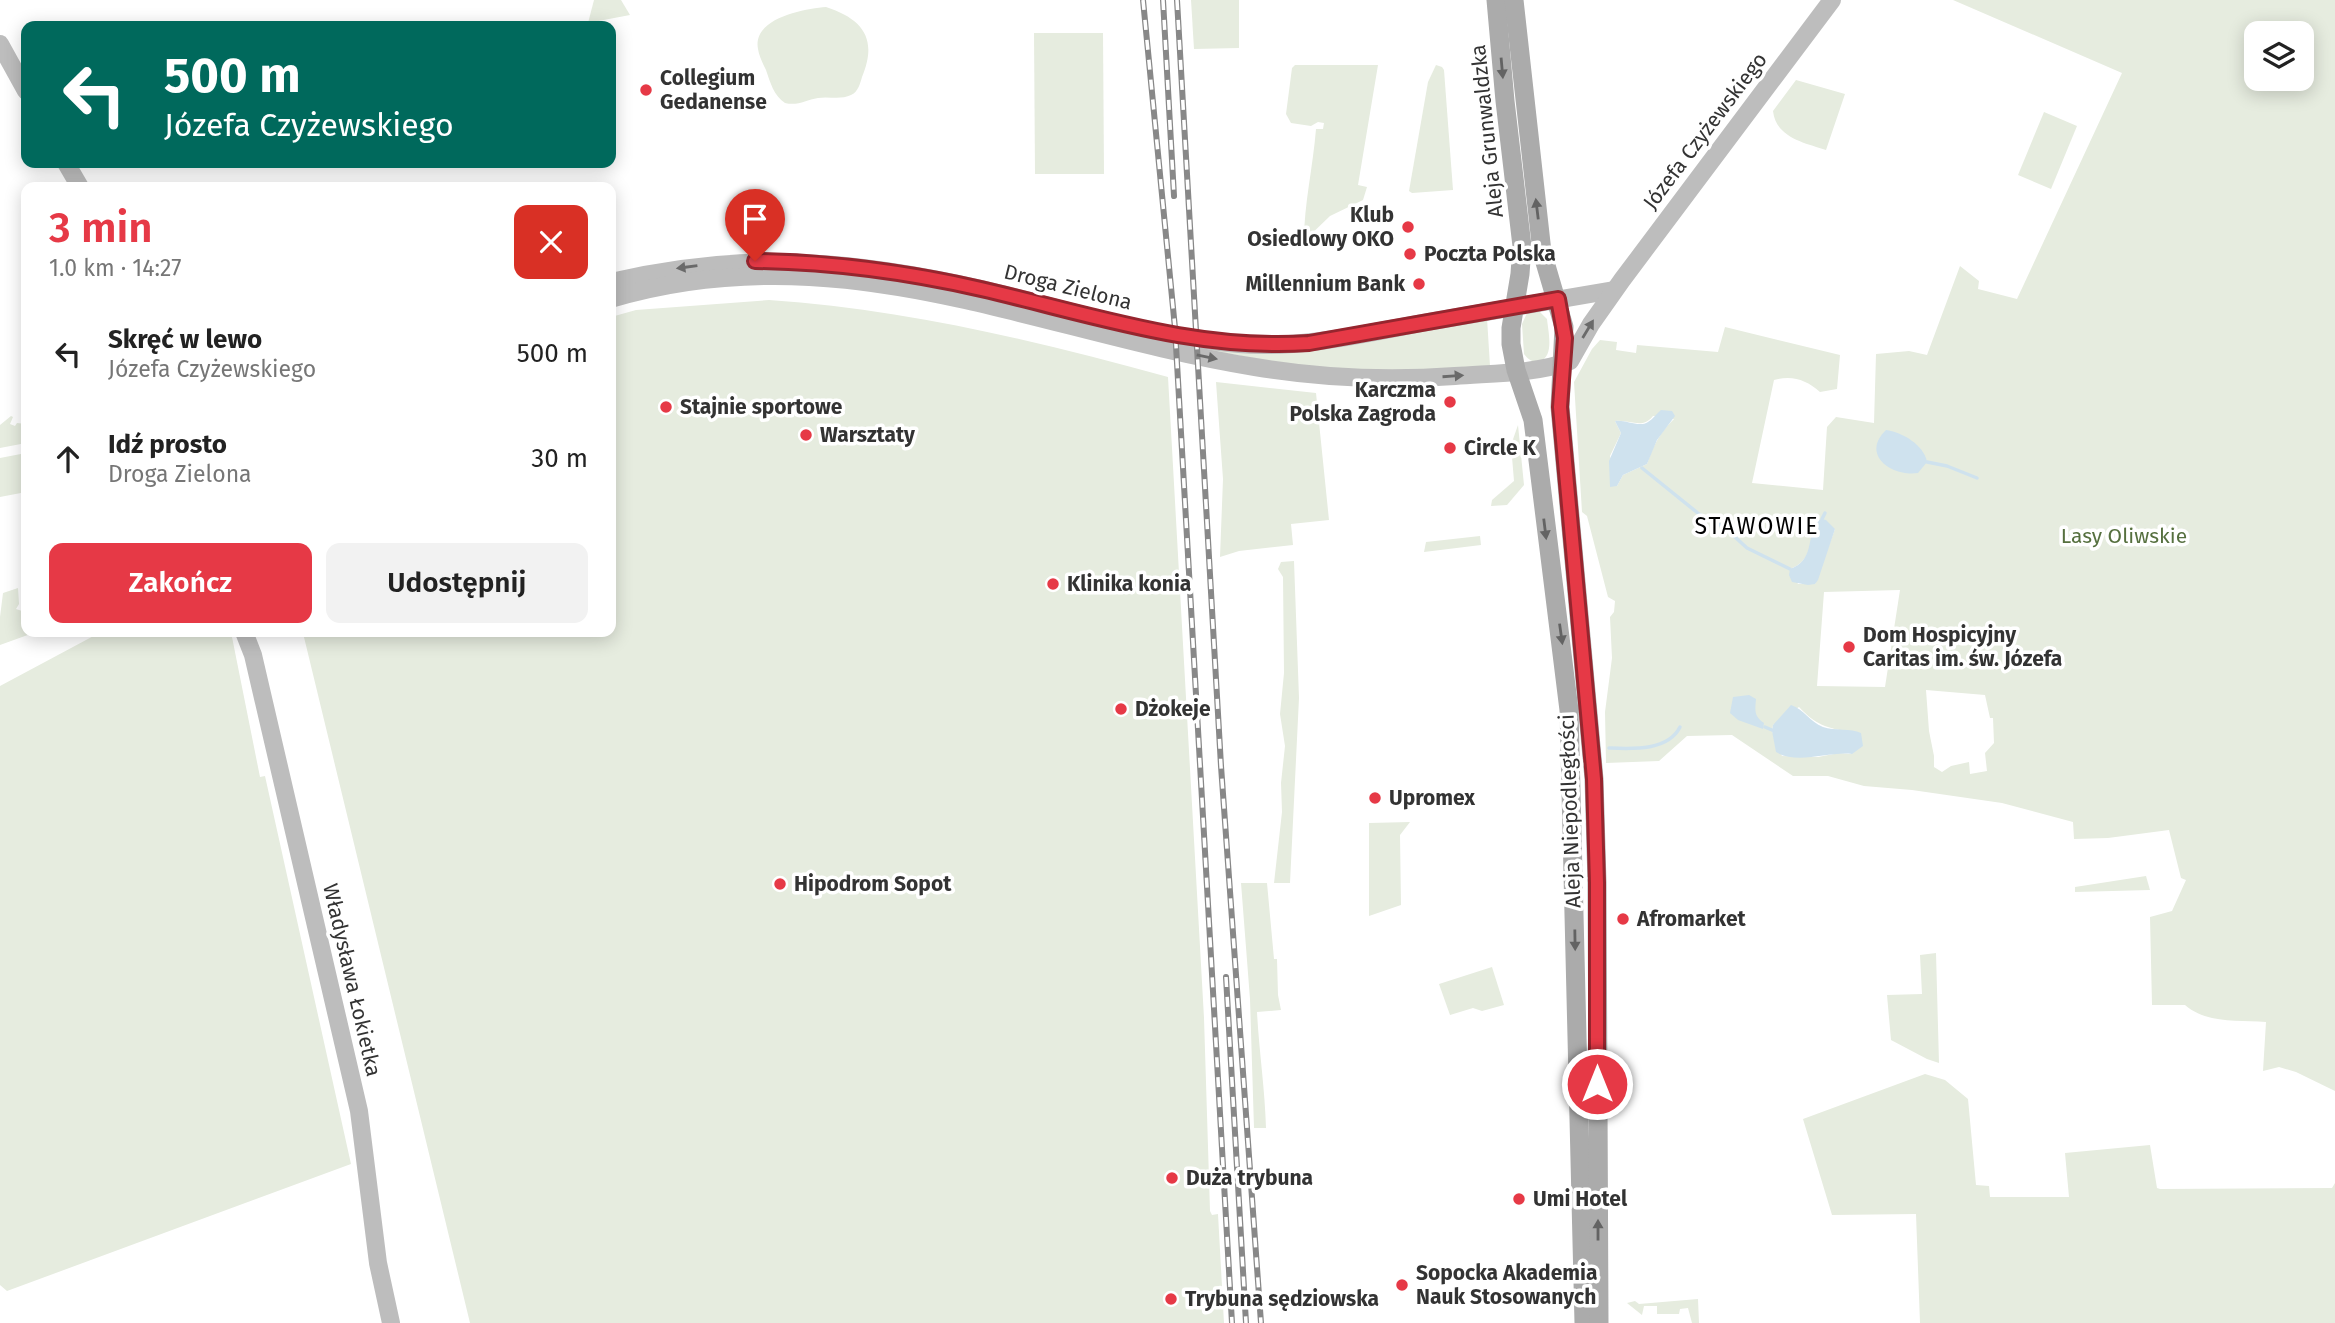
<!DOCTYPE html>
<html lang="pl">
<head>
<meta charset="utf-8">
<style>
	:root { --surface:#fff; --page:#f2f2f2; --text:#222; --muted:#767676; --accent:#e63946 }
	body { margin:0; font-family:"Fira Sans",sans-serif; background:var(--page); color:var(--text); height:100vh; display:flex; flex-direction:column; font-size:26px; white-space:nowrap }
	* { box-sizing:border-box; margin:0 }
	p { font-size:23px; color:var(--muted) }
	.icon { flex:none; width:38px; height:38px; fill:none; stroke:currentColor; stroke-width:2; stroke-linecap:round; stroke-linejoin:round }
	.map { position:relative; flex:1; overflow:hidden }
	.side { position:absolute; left:21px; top:182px; width:595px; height:455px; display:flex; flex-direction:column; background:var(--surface); border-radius:14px; box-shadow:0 4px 18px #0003 }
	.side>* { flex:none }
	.banner { position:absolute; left:21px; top:21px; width:595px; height:147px; border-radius:14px; box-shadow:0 4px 18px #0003; background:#00695c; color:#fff; overflow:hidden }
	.buttons { position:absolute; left:2244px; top:21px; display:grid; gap:14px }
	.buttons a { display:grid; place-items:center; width:70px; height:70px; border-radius:14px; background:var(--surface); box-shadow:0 4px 18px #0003; font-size:35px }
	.pin { position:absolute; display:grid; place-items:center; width:60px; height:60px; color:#fff; margin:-72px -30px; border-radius:50% 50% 50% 0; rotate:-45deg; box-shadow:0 0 7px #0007 }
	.pin .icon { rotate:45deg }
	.me { position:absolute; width:77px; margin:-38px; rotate:0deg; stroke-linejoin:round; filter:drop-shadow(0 0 5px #0008) }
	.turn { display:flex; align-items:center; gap:24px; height:147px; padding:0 28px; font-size:32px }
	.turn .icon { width:91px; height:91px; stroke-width:2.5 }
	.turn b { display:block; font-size:49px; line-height:60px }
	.round { display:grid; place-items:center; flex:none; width:74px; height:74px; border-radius:14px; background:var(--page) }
	.overview { display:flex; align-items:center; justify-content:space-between; height:119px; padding:0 28px }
	h1 { font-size:42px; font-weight:600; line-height:52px; color:var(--accent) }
	.action { display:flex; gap:14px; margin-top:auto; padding:14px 28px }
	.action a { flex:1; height:80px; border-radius:14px; background:var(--accent); color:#fff; font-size:28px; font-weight:600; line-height:80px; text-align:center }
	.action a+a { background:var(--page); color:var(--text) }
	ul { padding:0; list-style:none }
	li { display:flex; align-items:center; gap:21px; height:105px; padding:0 28px }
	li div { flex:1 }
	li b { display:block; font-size:26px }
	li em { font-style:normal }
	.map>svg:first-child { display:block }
	.green { fill:#e6ecdf; fill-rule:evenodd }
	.water { fill:#cfe2ee }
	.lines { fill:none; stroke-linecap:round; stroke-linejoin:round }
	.stream { stroke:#cfe2ee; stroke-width:3.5 }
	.secondary { stroke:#bdbdbd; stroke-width:18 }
	.primary { stroke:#ababab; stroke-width:19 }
	.rail-casing { stroke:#888; stroke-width:6 }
	.rail { stroke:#fff; stroke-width:3.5; stroke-dasharray:10; stroke-linecap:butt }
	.oneway { fill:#636363 }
	.oneway2 { fill:#6a6a6a }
	.route-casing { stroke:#96252e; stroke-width:18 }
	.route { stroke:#e63946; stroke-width:12 }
	.poi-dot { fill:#e63946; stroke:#fff; stroke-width:2.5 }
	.labels { text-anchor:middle; stroke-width:7; stroke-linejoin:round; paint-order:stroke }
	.poi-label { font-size:21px; font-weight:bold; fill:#333; stroke:#fff; text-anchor:start }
	.street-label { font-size:21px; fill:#333; stroke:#fff }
	.park-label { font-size:21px; fill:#56703f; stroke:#fff }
	.neighbourhood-label { font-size:23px; letter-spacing:2px; fill:#000; stroke:#fff }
</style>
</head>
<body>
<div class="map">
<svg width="2335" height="1323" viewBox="0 0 2335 1323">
	<rect width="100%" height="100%" fill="#fff"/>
	<!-- green -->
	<g class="green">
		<polygon points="594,0 621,0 630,15 588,23"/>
		<polygon points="1191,0 1239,0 1239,48 1194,49"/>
		<path d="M1953,0H2335V1091L2296,1072L2279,1067L2263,1071L2266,1022C2238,1020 2207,1024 2185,1005H2152L2150,917L2172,911L2186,880L2181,878L2169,830L2108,838L2074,839L2073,822L2002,803L1912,790L1864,786L1828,776H1793L1732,735L1687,736L1659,761L1606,763L1605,712L1612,658L1610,617L1614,612L1615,601L1608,597L1587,516L1582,512L1574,382L1592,349L1600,340L1617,342L1616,350L1636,353L1637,345L1718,352L1725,327L1840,355L1837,389L1820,392C1806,380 1793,375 1774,380L1752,483L1823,490L1827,427L1836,417L1874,423L1876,354L1909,351L1927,355L1960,266L1979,281L1978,289L2017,299L2122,73ZM2256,33H2301V79H2256ZM1653,416L1674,419C1660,432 1653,446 1647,464L1623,475L1617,486L1610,456L1621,433L1615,421C1630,419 1642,430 1653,416ZM1813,527L1835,529L1815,584H1798L1790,569C1809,562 1812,545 1813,527ZM1900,590L1885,687L1817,686L1824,592ZM1926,690L1985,695L1990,718H1993L1994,743L1985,753L1987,771L1970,774L1969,762L1951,766L1942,772L1934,767V756L1929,731ZM1799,707C1816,725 1826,728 1851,732L1852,754L1839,753L1818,757L1782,756L1772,731L1773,725Z"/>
		<path d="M826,7C863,19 878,39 862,77C860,84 858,92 851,95C841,100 828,96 818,98C806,100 798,106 785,103C774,96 770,82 766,70C763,64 759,56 758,49C752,18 804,9 826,7Z"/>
		<polygon points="1034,33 1103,33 1104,174 1035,174"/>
		<path d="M1378,65L1358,185L1367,187L1363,200L1330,216L1304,241C1304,204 1313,167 1316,129H1323L1324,123L1318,122L1311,126L1291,123L1286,114L1292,68L1295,65Z"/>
		<polygon points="1436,65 1442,67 1444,70 1453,190 1412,193 1409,191 1428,82"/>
		<path d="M1796,80L1845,94L1826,150C1805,143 1776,138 1773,111Z"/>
		<polygon points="2044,112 2077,126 2051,189 2018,175"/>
		<path d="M769,300C904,309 1037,341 1168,377L1204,1018L1210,1211L1212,1215L1218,1214L1224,1323H470L303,633L611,632V317L636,310Z"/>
		<path d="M1538,310L1547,319C1548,330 1555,358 1539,361C1532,363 1528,359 1524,354L1522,324L1527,313Z"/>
		<polygon points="1487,318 1490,366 1402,372 1309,368 1208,350"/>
		<polygon points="1216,382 1316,393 1329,520 1291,524 1293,545 1239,551 1220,557 1223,479"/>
		<polygon points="11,416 13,417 10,424 15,426 17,423 26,424 26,443 0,448 0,425"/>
		<polygon points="1518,425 1524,485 1507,505 1491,506 1492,500 1514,481 1511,445"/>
		<polygon points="26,453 26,492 0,497 0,458"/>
		<polygon points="1480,536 1481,545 1424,552 1426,542"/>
		<polygon points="1294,561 1299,698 1290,883 1274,883 1282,812 1281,783 1285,746 1280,714 1284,673 1283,577 1278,569 1281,562"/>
		<polygon points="26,586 26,632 36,632 0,645 0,617 3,593 18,588 19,604 16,609 22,611 24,606 21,604 21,588"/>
		<polygon points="101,632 231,632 260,777 265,776 351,1164 7,1291 0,1285 0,686"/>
		<polygon points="1410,822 1400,835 1401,905 1369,916 1369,823"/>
		<polygon points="2146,876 2150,890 2075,892 2075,887"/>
		<path d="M1241,883H1267L1274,959H1277L1278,995L1281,1010L1257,1012C1259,1051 1265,1089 1266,1128H1254L1250,999Z"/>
		<polygon points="1936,953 1939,1063 1927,1059 1891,1040 1887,995 1922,994 1920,955"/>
		<polygon points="1492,967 1504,1005 1482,1011 1473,1008 1450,1015 1439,984"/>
		<polygon points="1925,1074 1945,1080 1968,1099 1976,1185 1989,1186 1990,1197 2069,1197 2065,1153 2150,1145 2157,1188 2160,1189 2332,1188 2335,1183 2335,1323 1920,1323 1916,1214 1832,1215 1803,1119"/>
		<polygon points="1698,1299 1699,1323 1692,1323 1688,1308 1680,1309 1679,1314 1657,1314 1657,1306 1644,1306 1642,1315 1627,1303 1635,1301 1639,1304"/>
	</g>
	<!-- water -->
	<g class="water">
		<path d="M1661,410L1672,411L1675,416L1657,440L1647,464L1623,475L1617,486L1610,487L1609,461L1621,433L1615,421C1625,419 1639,428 1648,422C1653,419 1656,414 1661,410Z"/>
		<path d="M1886,430C1902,432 1924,445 1927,462L1918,473C1892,477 1860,455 1886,430Z"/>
		<path d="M1822,519L1826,520L1835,529L1818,580L1815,584L1808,585L1792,582L1789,575L1790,569C1814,561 1807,538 1816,521Z"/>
		<path d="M1749,695L1756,699C1755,711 1754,716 1764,723L1763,729L1738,720L1730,713L1733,697Z"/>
		<path d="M1791,705C1804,709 1810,722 1823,727C1835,731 1851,728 1861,733L1863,746L1852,754C1830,751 1797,765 1776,752L1772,731L1773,725Z"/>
	</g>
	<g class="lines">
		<!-- stream -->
		<g class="stream">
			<polyline points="1927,462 1947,466 1977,478"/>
			<polyline points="1642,468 1699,514 1724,527 1747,548 1790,569"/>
			<polyline points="1822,519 1825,513"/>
			<polyline points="1765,727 1772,730"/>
			<path d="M1609,748C1633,749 1668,751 1680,727"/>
		</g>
		<!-- secondary -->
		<g class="secondary">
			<polyline points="0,44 26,91"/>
			<polyline points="66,163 80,187"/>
			<path d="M611,282C744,251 849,259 981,289C1067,309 1152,337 1239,344C1301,349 1362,334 1422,323C1486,312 1550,301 1614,290"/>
			<path d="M611,299C839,231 1035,331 1255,367C1321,378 1388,381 1455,376C1493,373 1535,374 1570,361L1591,324L1622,280L1832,0"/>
			<polyline points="244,632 253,655 359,1111 378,1263 391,1323"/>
		</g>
		<!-- primary -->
		<g class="primary">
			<polyline points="1496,0 1505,101 1522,246 1520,274 1511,328 1511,344 1516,370 1533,420 1569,710 1584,1323"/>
			<polyline points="1514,0 1542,252 1564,327 1560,407 1594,779 1597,883 1599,1323"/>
		</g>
		<!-- rail casing -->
		<g class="rail-casing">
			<g id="rail">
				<polyline points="1143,0 1175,328 1232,1323"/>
				<polyline points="1163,0 1174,196"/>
				<polyline points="1177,0 1221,766 1261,1323"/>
				<polyline points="1226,977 1246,1323"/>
			</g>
		</g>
		<!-- rail -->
		<use href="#rail" class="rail"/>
	</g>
	<!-- one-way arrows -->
	<defs><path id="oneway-solid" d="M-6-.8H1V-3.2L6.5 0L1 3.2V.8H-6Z" transform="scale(1.75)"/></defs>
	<g class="oneway">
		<use href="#oneway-solid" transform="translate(1502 68) rotate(85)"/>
		<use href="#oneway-solid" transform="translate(1537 209) rotate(-97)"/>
		<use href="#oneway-solid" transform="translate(1545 529) rotate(83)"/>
		<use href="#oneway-solid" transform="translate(1561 634) rotate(82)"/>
		<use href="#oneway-solid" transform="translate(1575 940) rotate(89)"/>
		<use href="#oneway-solid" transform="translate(1598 1230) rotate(-90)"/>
	</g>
	<g class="oneway2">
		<use href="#oneway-solid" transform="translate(687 267) rotate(172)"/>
		<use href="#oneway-solid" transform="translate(1588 329) rotate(-59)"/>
		<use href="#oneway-solid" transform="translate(1207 357) rotate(12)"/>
		<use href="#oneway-solid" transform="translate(1453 376) rotate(-4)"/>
	</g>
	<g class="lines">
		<!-- route casing -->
		<g class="route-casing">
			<path id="route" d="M755,261C832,262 906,272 981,289C1090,314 1196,351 1309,343L1558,299L1565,338L1560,407L1594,779L1597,883V1084"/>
		</g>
		<!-- route -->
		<use href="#route" class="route"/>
	</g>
	<!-- markers -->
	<g class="poi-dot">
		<circle cx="646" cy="90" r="7"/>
		<circle cx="1408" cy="227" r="7"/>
		<circle cx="1410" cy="254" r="7"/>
		<circle cx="1419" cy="284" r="7"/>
		<circle cx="1450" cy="402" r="7"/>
		<circle cx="666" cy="407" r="7"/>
		<circle cx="806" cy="435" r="7"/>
		<circle cx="1450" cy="448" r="7"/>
		<circle cx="1053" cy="584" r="7"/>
		<circle cx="1849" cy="647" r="7"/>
		<circle cx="1121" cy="709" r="7"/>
		<circle cx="1375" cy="798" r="7"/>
		<circle cx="780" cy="884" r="7"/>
		<circle cx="1623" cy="919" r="7"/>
		<circle cx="1172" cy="1178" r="7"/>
		<circle cx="1519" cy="1199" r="7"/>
		<circle cx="1402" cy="1285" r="7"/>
		<circle cx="1171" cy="1299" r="7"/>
	</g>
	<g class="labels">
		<!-- poi labels -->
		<g class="poi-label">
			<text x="660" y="85">Collegium<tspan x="660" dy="24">Gedanense</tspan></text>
			<text x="1394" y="222" text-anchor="end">Klub<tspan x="1394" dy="24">Osiedlowy OKO</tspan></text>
			<text x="1424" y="261">Poczta Polska</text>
			<text x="1405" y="291" text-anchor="end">Millennium Bank</text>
			<text x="1436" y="397" text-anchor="end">Karczma<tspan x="1436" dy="24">Polska Zagroda</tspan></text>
			<text x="680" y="414">Stajnie sportowe</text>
			<text x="820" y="442">Warsztaty</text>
			<text x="1464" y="455">Circle K</text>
			<text x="1067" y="591">Klinika konia</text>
			<text x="1863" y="642">Dom Hospicyjny<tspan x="1863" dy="24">Caritas im. św. Józefa</tspan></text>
			<text x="1135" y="716">Dżokeje</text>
			<text x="1389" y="805">Upromex</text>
			<text x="794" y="891">Hipodrom Sopot</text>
			<text x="1637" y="926">Afromarket</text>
			<text x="1186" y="1185">Duża trybuna</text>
			<text x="1533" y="1206">Umi Hotel</text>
			<text x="1416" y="1280">Sopocka Akademia<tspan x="1416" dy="24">Nauk Stosowanych</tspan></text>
			<text x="1185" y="1306">Trybuna sędziowska</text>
		</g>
		<!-- street labels -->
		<g class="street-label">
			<text transform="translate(1487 131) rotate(-96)" y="7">Aleja Grunwaldzka</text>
			<text transform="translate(1705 131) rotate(-53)" y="7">Józefa Czyżewskiego</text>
			<text transform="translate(1068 287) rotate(14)" y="7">Droga Zielona</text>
			<text transform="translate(1570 811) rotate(-92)" y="7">Aleja Niepodległości</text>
			<text transform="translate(352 980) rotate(77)" y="7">Władysława Łokietka</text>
		</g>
		<!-- park labels -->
		<g class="park-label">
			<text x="2124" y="543">Lasy Oliwskie</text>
		</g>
		<!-- neighbourhood labels -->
		<g class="neighbourhood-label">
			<text x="1757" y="534">STAWOWIE</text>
		</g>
	</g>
</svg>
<div class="buttons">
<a><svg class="icon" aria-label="layers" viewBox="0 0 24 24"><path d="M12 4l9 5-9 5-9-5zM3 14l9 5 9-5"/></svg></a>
</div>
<div class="pin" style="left:755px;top:261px;background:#d93025"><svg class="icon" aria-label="arrive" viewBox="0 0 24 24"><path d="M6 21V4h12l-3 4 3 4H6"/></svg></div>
<svg class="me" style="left:1597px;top:1084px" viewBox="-20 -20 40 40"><circle r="17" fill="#e63946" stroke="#fff" stroke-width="3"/><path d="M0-11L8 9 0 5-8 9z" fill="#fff"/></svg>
<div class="banner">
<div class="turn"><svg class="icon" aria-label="left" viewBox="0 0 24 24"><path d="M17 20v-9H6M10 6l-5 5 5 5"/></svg><div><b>500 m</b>Józefa Czyżewskiego</div></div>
</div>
<section class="side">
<div class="overview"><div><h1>3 min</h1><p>1.0 km · 14:27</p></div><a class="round" style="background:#d93025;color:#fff"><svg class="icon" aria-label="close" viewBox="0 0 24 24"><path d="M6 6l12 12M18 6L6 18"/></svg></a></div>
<ul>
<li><svg class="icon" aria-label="left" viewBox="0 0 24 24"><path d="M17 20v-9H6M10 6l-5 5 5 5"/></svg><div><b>Skręć w lewo</b><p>Józefa Czyżewskiego</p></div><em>500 m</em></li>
<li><svg class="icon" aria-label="ahead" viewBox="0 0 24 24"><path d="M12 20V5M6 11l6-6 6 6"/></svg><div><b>Idź prosto</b><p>Droga Zielona</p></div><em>30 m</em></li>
</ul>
<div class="action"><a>Zakończ</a><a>Udostępnij</a></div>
</section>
</div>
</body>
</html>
